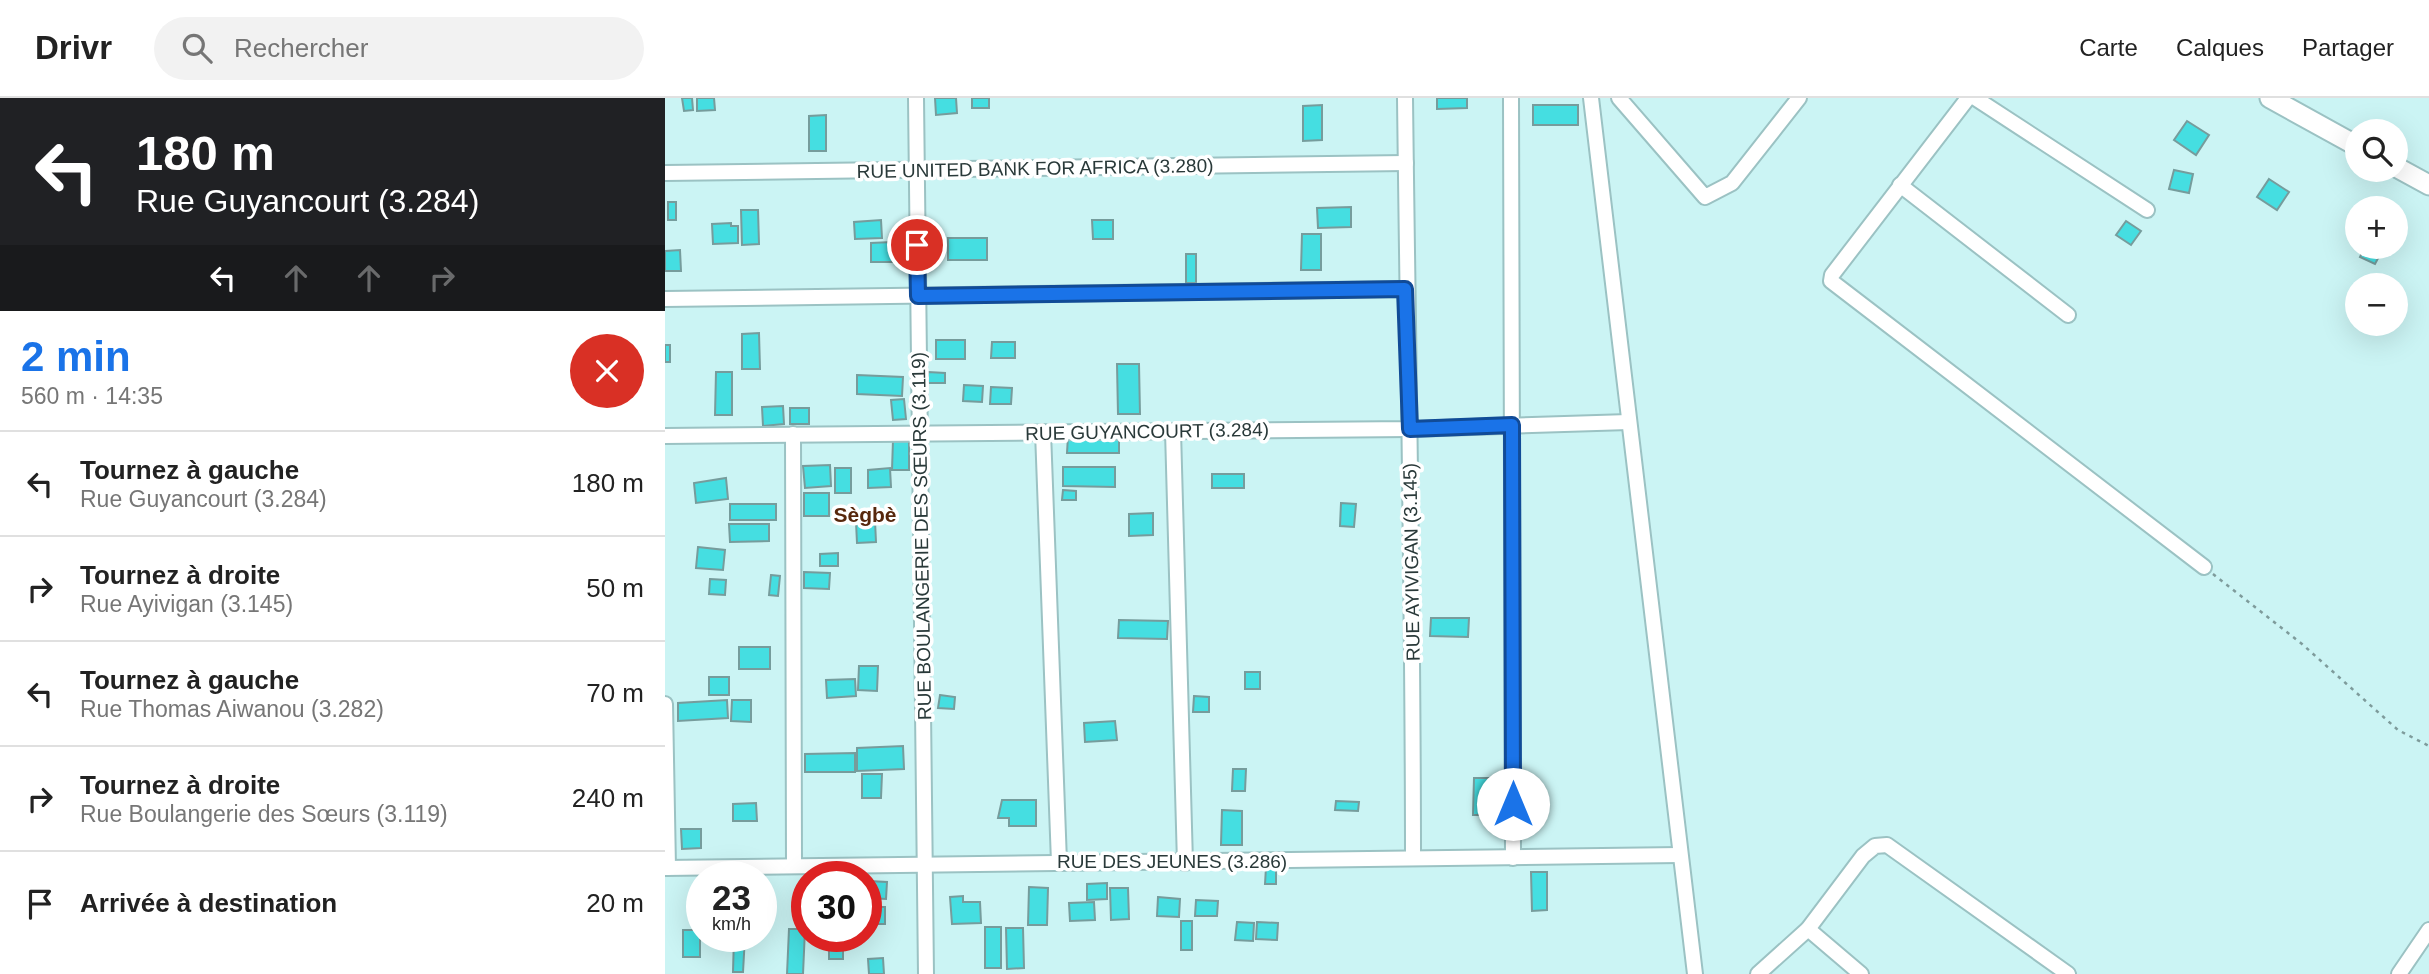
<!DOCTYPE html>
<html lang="fr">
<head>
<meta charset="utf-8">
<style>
	:root { --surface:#fff; --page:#f2f2f2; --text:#222; --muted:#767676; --line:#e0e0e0; --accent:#1a73e8 }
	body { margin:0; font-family:Arial,sans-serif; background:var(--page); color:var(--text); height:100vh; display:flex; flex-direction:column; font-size:26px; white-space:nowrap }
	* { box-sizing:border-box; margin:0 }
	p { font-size:23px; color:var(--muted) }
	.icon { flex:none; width:38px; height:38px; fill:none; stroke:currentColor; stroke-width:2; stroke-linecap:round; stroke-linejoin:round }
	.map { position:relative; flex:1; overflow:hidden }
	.details { display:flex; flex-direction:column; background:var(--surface); width:665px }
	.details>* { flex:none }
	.guide { background:#202124; color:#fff; overflow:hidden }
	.controls { position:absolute; left:1680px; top:21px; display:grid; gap:14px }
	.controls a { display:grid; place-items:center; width:63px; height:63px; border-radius:50%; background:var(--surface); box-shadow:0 7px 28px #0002; font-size:35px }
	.speed { position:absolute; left:21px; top:763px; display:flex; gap:14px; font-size:35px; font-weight:700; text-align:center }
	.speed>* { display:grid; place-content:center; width:91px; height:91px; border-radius:50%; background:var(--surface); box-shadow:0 7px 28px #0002; line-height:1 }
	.speed small { font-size:18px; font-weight:400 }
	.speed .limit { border:10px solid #d22; background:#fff; color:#111 }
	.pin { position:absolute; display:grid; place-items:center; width:60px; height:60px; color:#fff; margin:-30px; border:4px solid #fff; border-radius:50%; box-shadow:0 2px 7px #0007 }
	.me { position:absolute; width:77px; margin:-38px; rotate:0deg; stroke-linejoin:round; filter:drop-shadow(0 0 5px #0008) }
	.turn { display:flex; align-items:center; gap:24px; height:147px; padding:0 21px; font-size:32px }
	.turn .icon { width:91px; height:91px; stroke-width:2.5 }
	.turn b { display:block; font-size:49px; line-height:60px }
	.lanes { display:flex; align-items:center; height:66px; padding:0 21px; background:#0003; justify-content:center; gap:35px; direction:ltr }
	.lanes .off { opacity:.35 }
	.round { display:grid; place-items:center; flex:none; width:74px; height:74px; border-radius:37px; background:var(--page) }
	.summary { display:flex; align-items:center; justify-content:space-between; height:119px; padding:0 21px }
	h1 { font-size:42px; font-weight:700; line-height:52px; color:var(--accent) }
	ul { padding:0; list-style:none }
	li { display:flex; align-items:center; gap:21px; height:105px; padding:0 21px; border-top:2px solid var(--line) }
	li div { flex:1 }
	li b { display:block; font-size:26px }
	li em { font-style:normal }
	header { display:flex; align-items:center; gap:42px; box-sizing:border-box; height:98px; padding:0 35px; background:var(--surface); border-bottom:2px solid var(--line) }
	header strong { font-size:33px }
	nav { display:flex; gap:38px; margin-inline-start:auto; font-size:24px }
	.search { width:490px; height:63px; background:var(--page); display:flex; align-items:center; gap:18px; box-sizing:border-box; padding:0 24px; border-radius:38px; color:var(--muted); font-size:26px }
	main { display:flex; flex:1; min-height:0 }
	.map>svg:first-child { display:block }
	.building { fill:#45dee1; stroke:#769c9c; stroke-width:2 }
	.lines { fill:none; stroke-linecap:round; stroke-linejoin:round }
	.street-casing { stroke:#9bc2c3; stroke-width:18 }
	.secondary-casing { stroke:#9bc2c3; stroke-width:23 }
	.path { stroke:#7e9b9b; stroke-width:2.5; stroke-dasharray:3.5 5; stroke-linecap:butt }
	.street { stroke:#fff; stroke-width:14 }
	.secondary { stroke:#fff; stroke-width:19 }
	.route-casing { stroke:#114b97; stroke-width:18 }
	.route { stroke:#1a73e8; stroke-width:12 }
	.labels { text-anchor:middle; stroke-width:7; stroke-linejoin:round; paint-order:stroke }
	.street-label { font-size:19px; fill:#293939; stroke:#fff }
	.neighbourhood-label { font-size:21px; font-weight:bold; fill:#57270c; stroke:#fff }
</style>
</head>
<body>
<header>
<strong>Drivr</strong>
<div class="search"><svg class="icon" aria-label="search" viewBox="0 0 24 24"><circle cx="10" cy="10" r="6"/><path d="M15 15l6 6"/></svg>Rechercher</div>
<nav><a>Carte</a><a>Calques</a><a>Partager</a></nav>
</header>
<main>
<section class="details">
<div class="guide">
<div class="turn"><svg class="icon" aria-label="left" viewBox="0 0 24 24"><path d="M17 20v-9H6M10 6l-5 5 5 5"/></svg><div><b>180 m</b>Rue Guyancourt (3.284)</div></div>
<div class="lanes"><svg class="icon" aria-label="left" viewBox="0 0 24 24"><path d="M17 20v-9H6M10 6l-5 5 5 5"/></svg><svg class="icon off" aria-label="ahead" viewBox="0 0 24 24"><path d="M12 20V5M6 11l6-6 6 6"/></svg><svg class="icon off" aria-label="ahead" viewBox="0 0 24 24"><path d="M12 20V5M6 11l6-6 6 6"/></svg><svg class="icon off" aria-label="right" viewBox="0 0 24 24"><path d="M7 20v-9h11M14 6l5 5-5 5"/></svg></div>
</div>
<div class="summary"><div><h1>2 min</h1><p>560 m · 14:35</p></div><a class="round" style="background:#d93025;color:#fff"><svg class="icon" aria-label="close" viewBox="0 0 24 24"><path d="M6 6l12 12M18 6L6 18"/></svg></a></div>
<ul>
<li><svg class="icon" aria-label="left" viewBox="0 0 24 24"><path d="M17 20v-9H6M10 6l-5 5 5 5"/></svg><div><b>Tournez à gauche</b><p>Rue Guyancourt (3.284)</p></div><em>180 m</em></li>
<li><svg class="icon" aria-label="right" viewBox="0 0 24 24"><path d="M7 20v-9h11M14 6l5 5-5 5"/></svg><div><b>Tournez à droite</b><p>Rue Ayivigan (3.145)</p></div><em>50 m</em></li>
<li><svg class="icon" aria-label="left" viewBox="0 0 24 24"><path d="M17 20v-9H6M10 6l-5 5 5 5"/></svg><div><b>Tournez à gauche</b><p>Rue Thomas Aiwanou (3.282)</p></div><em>70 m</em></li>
<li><svg class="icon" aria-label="right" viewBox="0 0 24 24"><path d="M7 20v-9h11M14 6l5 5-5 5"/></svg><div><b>Tournez à droite</b><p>Rue Boulangerie des Sœurs (3.119)</p></div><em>240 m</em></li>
<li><svg class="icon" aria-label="arrive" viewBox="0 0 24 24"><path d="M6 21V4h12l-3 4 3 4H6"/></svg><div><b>Arrivée à destination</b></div><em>20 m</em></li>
</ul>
</section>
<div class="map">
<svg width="1764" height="876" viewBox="0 0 1764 876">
	<rect width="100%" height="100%" fill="#cbf4f4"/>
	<!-- building -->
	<g class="building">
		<polygon points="17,0 27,0 28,12 19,13"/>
		<polygon points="32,0 49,0 50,12 32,13"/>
		<polygon points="270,0 291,0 292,15 271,17"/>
		<rect x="307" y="0" width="17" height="10"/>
		<polygon points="772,0 802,0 802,10 772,11"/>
		<polygon points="657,7 657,42 638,43 638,8"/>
		<rect x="868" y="7" width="45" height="20"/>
		<polygon points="161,17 161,53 144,53 144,18"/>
		<polygon points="1522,23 1544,37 1531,57 1509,42"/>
		<polygon points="1509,72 1528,76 1524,95 1504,91"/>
		<polygon points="1604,81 1624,94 1612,112 1592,99"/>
		<rect x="3" y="104" width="8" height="18"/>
		<polygon points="686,109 686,129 653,130 652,110"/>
		<polygon points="76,112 93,112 94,146 77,147"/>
		<polygon points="216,122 217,140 190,141 189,124"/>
		<polygon points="427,122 448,122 448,141 428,141"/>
		<polygon points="1461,123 1476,133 1466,147 1451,137"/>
		<polygon points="66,125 66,128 73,128 73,145 48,146 47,126"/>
		<polygon points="637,136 656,136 656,172 636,172"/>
		<rect x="283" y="140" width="39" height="22"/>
		<polygon points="227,144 227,164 206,164 206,145"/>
		<polygon points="1700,149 1719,149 1710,166 1695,159"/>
		<polygon points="15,152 16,173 0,173 0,153"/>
		<rect x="521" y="156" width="10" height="29"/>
		<polygon points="94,235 95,271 77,271 77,236"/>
		<rect x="271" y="242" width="29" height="19"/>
		<polygon points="327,244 350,244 350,260 326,260"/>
		<rect x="0" y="247" width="5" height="17"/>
		<polygon points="452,266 474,266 475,316 453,316"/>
		<polygon points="51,274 67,274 67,317 50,317"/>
		<polygon points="263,274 280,275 280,285 263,285"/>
		<polygon points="192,277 238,279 237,298 192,296"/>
		<polygon points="299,287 318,288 317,304 298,303"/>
		<polygon points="326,289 347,290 346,306 325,306"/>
		<polygon points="239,301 241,321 228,322 226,302"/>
		<polygon points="118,308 119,326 98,328 97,309"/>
		<rect x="125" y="310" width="19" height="16"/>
		<polygon points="403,338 454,338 454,355 402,355"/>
		<polygon points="228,342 244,342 244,372 227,372"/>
		<polygon points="165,367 166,388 140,390 138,368"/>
		<polygon points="398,369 450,369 450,389 398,388"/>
		<rect x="170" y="370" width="16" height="25"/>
		<polygon points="225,370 226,389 203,390 203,372"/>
		<rect x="547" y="376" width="32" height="14"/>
		<polygon points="61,380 63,401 31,405 29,385"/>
		<polygon points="398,392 411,393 411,402 397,402"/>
		<rect x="139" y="395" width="25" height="23"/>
		<polygon points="676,405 691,406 689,429 675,428"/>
		<rect x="65" y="406" width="46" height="16"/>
		<polygon points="488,415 488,437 464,438 464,416"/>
		<polygon points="210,423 211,444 192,445 191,424"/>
		<polygon points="64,426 104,426 104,443 65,444"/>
		<polygon points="33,449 60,452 58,472 31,470"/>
		<polygon points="173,455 173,468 155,468 155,456"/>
		<polygon points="139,474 165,475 164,491 139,490"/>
		<polygon points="106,477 115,478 113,498 104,497"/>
		<polygon points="45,481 61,482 60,497 44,496"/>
		<polygon points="766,520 804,520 803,539 765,538"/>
		<polygon points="454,522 503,523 502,541 453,540"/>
		<rect x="74" y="549" width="31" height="22"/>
		<polygon points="194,568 213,568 212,593 193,592"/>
		<rect x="580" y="574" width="15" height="17"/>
		<rect x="44" y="579" width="20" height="18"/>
		<polygon points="190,581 191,598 162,600 161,582"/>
		<polygon points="275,597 290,599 289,611 273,610"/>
		<polygon points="529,598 544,599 544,614 528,614"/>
		<polygon points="62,602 63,620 13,623 13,605"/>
		<polygon points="67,602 86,602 86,624 66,623"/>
		<polygon points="450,623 452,642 420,644 419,625"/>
		<polygon points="238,648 239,671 192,673 192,650"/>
		<polygon points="190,655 190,674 140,674 140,656"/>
		<polygon points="568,671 581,671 580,693 567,693"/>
		<polygon points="197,676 217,676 216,700 197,700"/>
		<polygon points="809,680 826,680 825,717 808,717"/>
		<polygon points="337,702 371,702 371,728 344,728 344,720 333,720"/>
		<polygon points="671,703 694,704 693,713 670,712"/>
		<polygon points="91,705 92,723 68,723 68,706"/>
		<polygon points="557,712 577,713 577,747 556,747"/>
		<polygon points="16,731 36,731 36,750 17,751"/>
		<polygon points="601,769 611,770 611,786 600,786"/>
		<polygon points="866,774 882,774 882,812 867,813"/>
		<polygon points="204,783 222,784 221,801 203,800"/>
		<polygon points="442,785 442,801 422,802 422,786"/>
		<polygon points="364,789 383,790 382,827 363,827"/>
		<polygon points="445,790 463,790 464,821 446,822"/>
		<polygon points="298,798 298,804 315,804 316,825 287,826 285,799"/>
		<polygon points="493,799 515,801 514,819 492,818"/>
		<polygon points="531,802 553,803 552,818 530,818"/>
		<polygon points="429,804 430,822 405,823 404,805"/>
		<rect x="201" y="809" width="19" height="17"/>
		<rect x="516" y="823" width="11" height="29"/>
		<polygon points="572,824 589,825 588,843 570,842"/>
		<polygon points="592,824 613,825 612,842 591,841"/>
		<rect x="320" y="829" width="16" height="41"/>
		<polygon points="341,830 358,830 359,870 342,871"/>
		<polygon points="124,831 140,831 138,876 122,876"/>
		<rect x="18" y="832" width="17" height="27"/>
		<polygon points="69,838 80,838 78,874 68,874"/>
		<rect x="164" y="838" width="14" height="23"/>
		<polygon points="218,860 219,876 204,876 203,861"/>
	</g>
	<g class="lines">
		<!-- street casing -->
		<g class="street-casing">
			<g id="street">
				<polyline points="251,0 261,876"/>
				<path d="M740,0C743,253 748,507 748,760"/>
				<polyline points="846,0 848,760"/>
				<polyline points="926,0 1030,876"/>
				<polyline points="954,0 1040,99 1067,85 1134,0"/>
				<polyline points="1303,0 1167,177 1166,183 1539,469"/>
				<polyline points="1310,0 1482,112"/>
				<polyline points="0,75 741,65"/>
				<polyline points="1235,87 1403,217"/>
				<polyline points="0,201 740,191"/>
				<polyline points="508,333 520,765"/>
				<polyline points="378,334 394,764"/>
				<polyline points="128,336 129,768"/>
				<polyline points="0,338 745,331 964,324"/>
				<polyline points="0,606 3,770"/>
				<polyline points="0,770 1015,757"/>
				<polyline points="1143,831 1196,876"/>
				<polyline points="1093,876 1143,831 1198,758 1210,748 1222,747 1403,876"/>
				<polyline points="1734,876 1764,832"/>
			</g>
		</g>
		<!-- secondary casing -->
		<g class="secondary-casing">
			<g id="secondary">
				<polyline points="1605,0 1692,48"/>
				<polyline points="1731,69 1764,87"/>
			</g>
		</g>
		<!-- path -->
		<polyline class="path" points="1548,476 1637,546 1733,632 1764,648"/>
		<!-- street -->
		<use href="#street" class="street"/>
		<!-- secondary -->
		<use href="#secondary" class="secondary"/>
	</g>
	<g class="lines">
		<!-- route casing -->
		<g class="route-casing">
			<polyline id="route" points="252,147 253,198 740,191 745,331 847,327 848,706"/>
		</g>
		<!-- route -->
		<use href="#route" class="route"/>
	</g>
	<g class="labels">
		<!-- street labels -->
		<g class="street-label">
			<text transform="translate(370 70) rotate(-1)" y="7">RUE UNITED BANK FOR AFRICA (3.280)</text>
			<text transform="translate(482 333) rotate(-1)" y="7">RUE GUYANCOURT (3.284)</text>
			<text transform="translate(256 438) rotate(-91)" y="7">RUE BOULANGERIE DES SŒURS (3.119)</text>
			<text transform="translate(746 464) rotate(-91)" y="7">RUE AYIVIGAN (3.145)</text>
			<text x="507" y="770">RUE DES JEUNES (3.286)</text>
		</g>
		<!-- neighbourhood labels -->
		<g class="neighbourhood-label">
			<text x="200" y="424">Sègbè</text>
		</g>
	</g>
</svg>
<div class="controls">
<a><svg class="icon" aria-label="search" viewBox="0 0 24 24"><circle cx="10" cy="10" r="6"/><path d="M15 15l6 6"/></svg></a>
<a>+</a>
<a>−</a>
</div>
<div class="speed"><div>23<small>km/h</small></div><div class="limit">30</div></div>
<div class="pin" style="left:252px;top:147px;background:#d93025"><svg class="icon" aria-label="arrive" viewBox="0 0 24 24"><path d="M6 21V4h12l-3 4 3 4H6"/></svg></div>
<svg class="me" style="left:848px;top:706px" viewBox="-20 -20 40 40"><circle r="19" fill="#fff"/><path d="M0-13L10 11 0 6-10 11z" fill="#1a73e8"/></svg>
</div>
</main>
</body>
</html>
